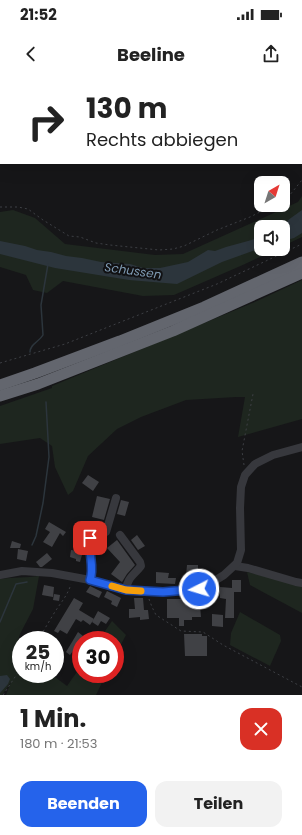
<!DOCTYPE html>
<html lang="de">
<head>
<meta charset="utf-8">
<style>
	:root { --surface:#fff; --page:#f2f2f2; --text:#222; --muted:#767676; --accent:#2563eb }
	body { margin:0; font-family:Poppins,sans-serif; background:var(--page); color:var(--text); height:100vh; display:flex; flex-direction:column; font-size:15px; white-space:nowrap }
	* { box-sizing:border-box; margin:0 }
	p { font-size:13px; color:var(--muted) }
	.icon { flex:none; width:22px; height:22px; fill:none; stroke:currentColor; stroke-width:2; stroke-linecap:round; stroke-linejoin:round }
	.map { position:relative; height:615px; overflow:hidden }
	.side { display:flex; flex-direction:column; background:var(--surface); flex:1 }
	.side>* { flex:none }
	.banner { position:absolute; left:0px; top:0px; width:302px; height:84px; box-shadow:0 4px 16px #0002; background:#fff; color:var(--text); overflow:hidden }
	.needle { width:26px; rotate:39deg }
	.controls { position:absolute; left:254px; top:96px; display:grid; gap:8px }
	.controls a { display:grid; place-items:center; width:36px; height:36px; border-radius:8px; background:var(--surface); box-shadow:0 4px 16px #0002; font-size:20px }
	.speed { position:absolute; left:12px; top:551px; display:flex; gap:8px; font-size:20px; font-weight:700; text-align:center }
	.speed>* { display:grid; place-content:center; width:52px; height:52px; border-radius:50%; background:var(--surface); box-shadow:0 4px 16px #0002; line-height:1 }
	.speed small { font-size:10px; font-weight:400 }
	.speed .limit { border:6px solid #d22; background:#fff; color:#111 }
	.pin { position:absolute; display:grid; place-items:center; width:34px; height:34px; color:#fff; margin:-17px; border-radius:8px; box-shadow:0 2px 6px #0006 }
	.me { position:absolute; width:44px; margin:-22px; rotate:265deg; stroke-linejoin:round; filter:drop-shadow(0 0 3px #0008) }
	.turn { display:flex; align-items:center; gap:14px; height:84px; padding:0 20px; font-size:18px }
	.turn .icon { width:52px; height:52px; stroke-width:2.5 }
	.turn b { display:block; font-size:28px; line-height:34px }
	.round { display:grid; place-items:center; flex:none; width:42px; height:42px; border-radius:12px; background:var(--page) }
	.overview { display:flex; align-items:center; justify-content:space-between; height:68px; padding:0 20px }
	h1 { font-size:24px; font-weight:700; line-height:30px }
	.cta { display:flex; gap:8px; margin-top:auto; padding:8px 20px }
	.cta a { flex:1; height:46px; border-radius:12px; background:var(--accent); color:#fff; font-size:16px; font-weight:700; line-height:46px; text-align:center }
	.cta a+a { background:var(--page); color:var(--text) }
	.status { display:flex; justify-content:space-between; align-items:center; height:28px; padding:0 20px; background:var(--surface); direction:ltr }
	.status svg { height:11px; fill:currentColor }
	header { display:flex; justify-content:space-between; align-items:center; height:52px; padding:0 20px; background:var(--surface); font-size:18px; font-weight:700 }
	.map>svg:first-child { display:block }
	.green { fill:#1e261f }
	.water { fill:#2c353c }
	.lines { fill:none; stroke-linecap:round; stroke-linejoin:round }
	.stream { stroke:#2c353c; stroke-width:1.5 }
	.building { fill:#404145 }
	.path { stroke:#3d3f44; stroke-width:1; stroke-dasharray:2 3; stroke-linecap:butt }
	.minor { stroke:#37383d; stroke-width:8 }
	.highway { stroke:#63666e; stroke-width:11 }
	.route-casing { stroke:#184099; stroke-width:10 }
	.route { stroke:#2563eb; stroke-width:7 }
	.slow { stroke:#f59e0b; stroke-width:7 }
	.labels { text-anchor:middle; stroke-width:4; stroke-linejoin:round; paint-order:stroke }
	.water-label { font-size:12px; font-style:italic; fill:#7f9bb3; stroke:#111113 }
</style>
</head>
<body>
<div class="status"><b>21:52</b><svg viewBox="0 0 49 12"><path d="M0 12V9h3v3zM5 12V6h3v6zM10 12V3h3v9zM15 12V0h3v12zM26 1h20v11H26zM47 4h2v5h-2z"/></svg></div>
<header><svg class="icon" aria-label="back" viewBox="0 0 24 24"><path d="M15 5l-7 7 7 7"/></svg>Beeline<svg class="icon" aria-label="share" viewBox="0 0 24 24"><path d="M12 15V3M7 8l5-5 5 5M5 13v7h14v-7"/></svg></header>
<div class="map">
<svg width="302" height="615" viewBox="0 0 302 615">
	<rect width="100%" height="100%" fill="#161618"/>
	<!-- green -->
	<g class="green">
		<polygon points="302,116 302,157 283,166 283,147 261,147 261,169 277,169 245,184 174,215 143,216 63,201 47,213 33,210 26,195 0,187 0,132 13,130 35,138 65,164 155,175 183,174 298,122"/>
		<polygon points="302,200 302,339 238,357 245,317 236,317 186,320 141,337 117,349 88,376 73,411 68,415 55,387 52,366 40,358 0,364 0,326 52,308 52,306 257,221"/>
		<polygon points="247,492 302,505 302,533 250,505"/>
		<path d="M39,496L33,529L20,554L16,568L21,572V594H51L67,606L81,586V594H106L96,615H6L11,602L2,615H0V499C13,497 26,498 39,496Z"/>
		<polygon points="240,532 280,555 281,561 270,586 230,565 231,553"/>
		<polygon points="112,541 126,555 115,576 115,560 99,560"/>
	</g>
	<!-- water -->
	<g class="water">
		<path d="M302,130V153L294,158L283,161C283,140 286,142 302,130Z"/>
		<polygon points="261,157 261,168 222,182 177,204 129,200 55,188 0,174 0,161 25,166 37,170 51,172 66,176 82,178 101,182 130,184 143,188 160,188 188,182 208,170 215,171 226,167 248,161"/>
		<polygon points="7,595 10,599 8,604 0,613 0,596"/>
	</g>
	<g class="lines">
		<!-- stream -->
		<g class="stream">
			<path d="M30,272C30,264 39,262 43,255L41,225L48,184"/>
			<polyline points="32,465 36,456 43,423 49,377 46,322"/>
			<polyline points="0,542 16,504 27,502"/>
		</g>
	</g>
	<!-- building -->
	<g class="building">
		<polygon points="88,395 99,402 93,411 82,403"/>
		<polygon points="97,416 110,419 104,440 92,437"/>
		<polygon points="121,420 129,422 125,436 117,434"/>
		<polygon points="49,442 66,452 63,456 60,453 52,467 43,462 50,452 45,449"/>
		<polygon points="137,455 145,466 138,470 131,460"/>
		<polygon points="117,460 135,485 127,494 122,502 111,494 120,482 107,468"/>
		<polygon points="12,461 21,464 20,468 10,468"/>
		<polygon points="81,461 84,461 85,474 84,475 82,475 80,482 76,481 76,479 70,477 71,470 78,471"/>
		<polygon points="18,469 28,471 26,481 17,479"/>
		<polygon points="47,473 52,479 42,487 40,487 36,482"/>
		<polygon points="187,485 198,485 198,496 201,496 201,503 193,502 193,496 186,496"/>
		<polygon points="156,492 169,493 168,498 176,498 175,504 156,503"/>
		<polygon points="232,500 241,500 241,512 234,512 234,538 225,538 226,519 220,518 220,507 232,508"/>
		<polygon points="44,505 54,507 53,517 42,515"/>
		<polygon points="90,506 102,512 99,518 86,512"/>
		<polygon points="107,511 121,518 117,527 111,524 112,521 104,517"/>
		<polygon points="54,514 60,515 59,521 53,520"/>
		<polygon points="194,515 200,515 200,516 203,516 204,525 200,525 201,537 192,537 192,540 184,540 184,546 179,546 179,538 167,538 167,519 185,519 185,516"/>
		<polygon points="74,518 83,523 79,530 94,539 90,545 83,540 81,542 76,539 67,554 60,550 58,553 54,551"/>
		<polygon points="134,518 143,518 144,530 148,530 149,539 140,540 140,537 129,538 129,529 135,529"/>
		<polygon points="98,531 110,538 106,544 101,541 98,546 92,542"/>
		<polygon points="212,534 223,535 223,547 212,546"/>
		<polygon points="78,552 83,556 77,565 81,568 81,569 78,575 73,571 70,575 66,572"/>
		<polygon points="184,554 202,554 202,556 207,556 207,576 185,576"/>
	</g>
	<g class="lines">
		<!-- path -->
		<g class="path">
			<polyline points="141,0 142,1"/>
			<polyline points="283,120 289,116 302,100"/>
			<polyline points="0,127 18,127 28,129 43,140 69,156 80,157 96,163 110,165 159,170 173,169 184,166 217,150 250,137 274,125"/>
			<polyline points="0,283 65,264 217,204 302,164"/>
			<polyline points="244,385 242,371 253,314"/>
			<polyline points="149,519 152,527 156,535 181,551 203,552 223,565 302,607"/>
			<path d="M38,560C43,552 48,543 53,535C60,523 67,517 71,504"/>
			<polyline points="3,615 21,588"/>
		</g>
		<!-- minor -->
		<g class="minor">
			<path d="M120,455L140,482L141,486C134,495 127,498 126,510"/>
			<polyline points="235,486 248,488 296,502 302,503"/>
			<polyline points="0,495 22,491 52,493 90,500 126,510 149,512 163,512 194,510 203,508 224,495 237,483 241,470 240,428 241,407 245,395 255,384 273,375 302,367"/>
			<path d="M90,500C94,489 90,479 90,468C90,465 90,462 90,458L106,452L116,418"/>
		</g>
		<!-- highway -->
		<g class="highway">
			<polyline points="0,305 35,293 120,261 204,227 302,182"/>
			<polyline points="0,316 38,304 173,251 302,193"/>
		</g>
	</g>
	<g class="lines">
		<!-- route casing -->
		<g class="route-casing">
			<path id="route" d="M90,458C90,462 90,465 90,468C90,479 94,489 90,500L126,510L163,512L199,509"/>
		</g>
		<!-- route -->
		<use href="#route" class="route"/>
		<!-- slow -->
		<polyline class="slow" points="112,506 126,510 141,511"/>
	</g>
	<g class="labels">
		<!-- water labels -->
		<g class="water-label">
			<text transform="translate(133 191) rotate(8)" y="4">Schussen</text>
		</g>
	</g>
</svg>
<div class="controls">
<a><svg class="needle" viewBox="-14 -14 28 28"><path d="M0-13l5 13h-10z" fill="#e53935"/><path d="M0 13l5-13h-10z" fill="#767676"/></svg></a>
<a><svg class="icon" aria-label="sound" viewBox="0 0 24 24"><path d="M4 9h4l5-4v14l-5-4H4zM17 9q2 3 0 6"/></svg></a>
</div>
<div class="speed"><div>25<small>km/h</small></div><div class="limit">30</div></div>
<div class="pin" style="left:90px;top:458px;background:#d93025"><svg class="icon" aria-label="arrive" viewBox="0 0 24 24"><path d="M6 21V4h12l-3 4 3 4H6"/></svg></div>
<svg class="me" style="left:199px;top:509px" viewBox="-20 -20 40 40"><circle r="17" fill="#2563eb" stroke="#fff" stroke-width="3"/><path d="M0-11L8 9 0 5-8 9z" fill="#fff"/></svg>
<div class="banner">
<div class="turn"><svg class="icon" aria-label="right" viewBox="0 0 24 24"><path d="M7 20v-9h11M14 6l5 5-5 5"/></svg><div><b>130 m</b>Rechts abbiegen</div></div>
</div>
</div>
<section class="side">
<div class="overview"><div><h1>1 Min.</h1><p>180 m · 21:53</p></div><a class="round" style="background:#d93025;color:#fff"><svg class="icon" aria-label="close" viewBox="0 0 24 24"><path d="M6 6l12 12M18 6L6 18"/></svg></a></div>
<div class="cta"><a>Beenden</a><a>Teilen</a></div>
</section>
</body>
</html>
